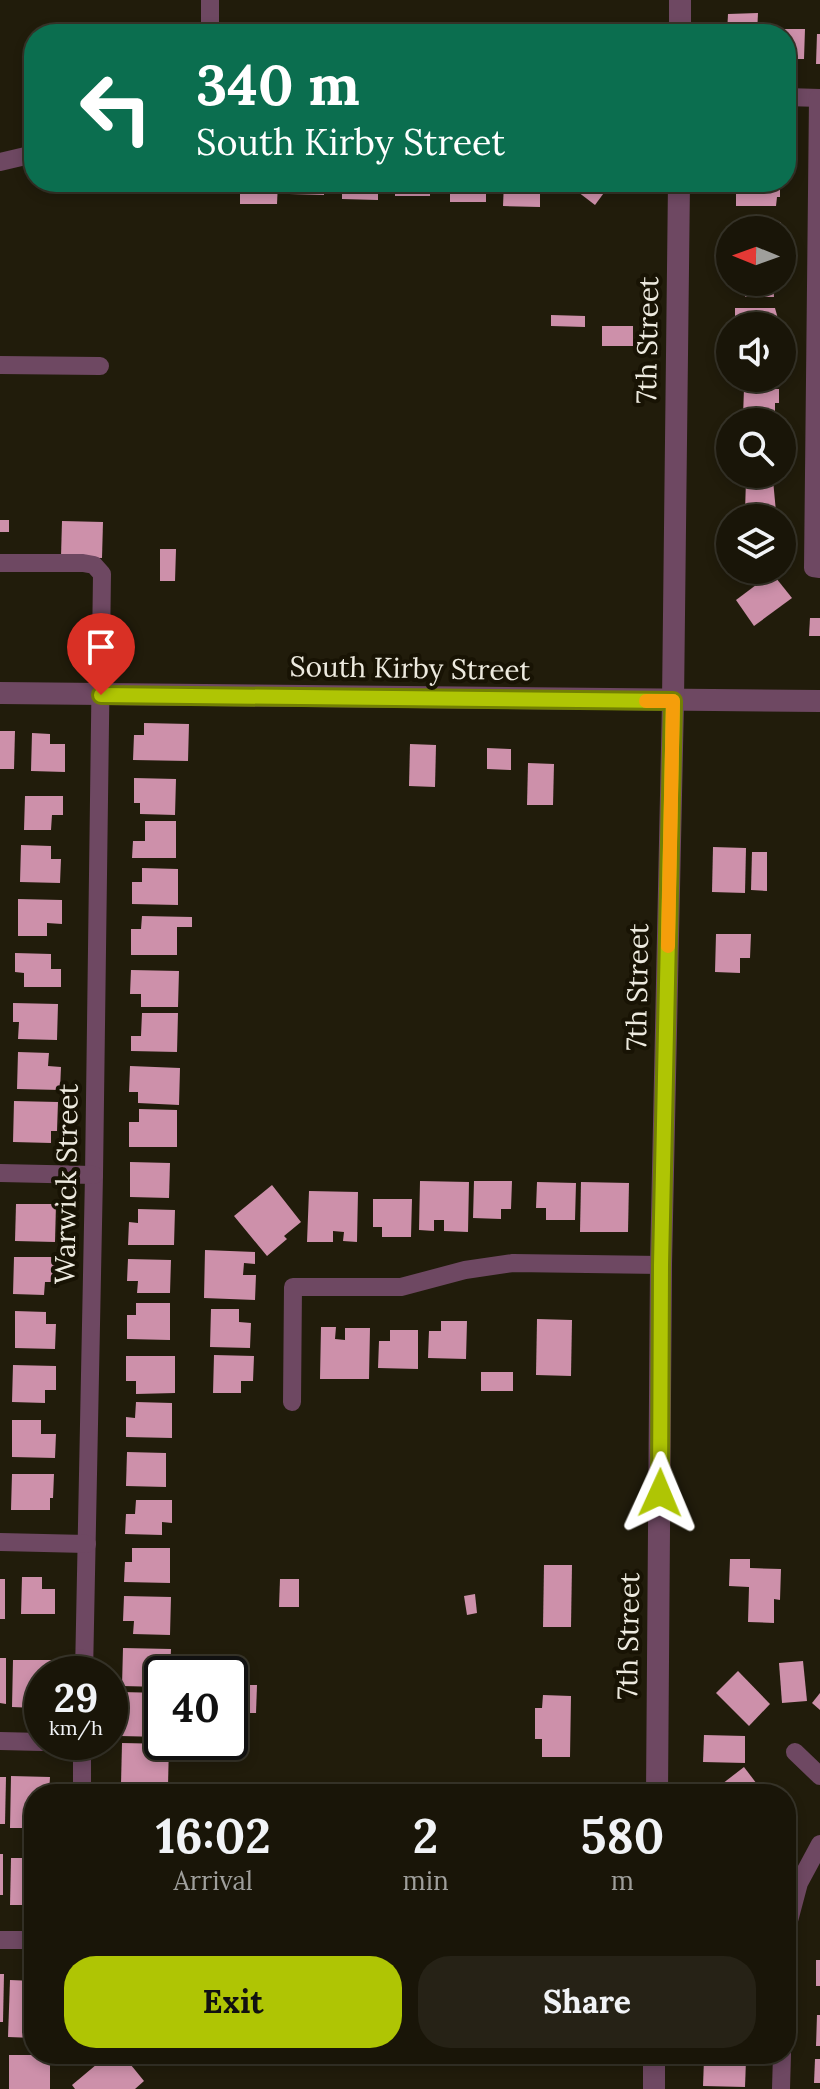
<!DOCTYPE html>
<html lang="en">
<head>
<meta charset="utf-8">
<style>
	:root { --surface:#191508; --page:#262216; --text:#f1f3f6; --muted:#9f9f9c; --line:#373429; --accent:#afc504 }
	body { margin:0; font-family:Lora,serif; background:var(--page); color:var(--text); height:100vh; display:flex; flex-direction:column; font-size:30px; white-space:nowrap }
	* { box-sizing:border-box; margin:0 }
	p { font-size:26px; color:var(--muted) }
	.icon { flex:none; width:44px; height:44px; fill:none; stroke:currentColor; stroke-width:2; stroke-linecap:round; stroke-linejoin:round }
	.map { position:relative; flex:1; overflow:hidden }
	.side { position:absolute; left:24px; top:1784px; width:772px; height:280px; display:flex; flex-direction:column; background:var(--surface); border-radius:32px; box-shadow:0 4px 12px #0003,0 0 0 2px var(--line) }
	.side>* { flex:none }
	.guide { position:absolute; left:24px; top:24px; width:772px; height:168px; border-radius:32px; box-shadow:0 4px 12px #0003,0 0 0 2px var(--line); background:#0b6e4f; color:#fff; overflow:hidden }
	.needle { width:52px; rotate:271deg }
	.controls { position:absolute; left:716px; top:216px; display:grid; gap:16px }
	.controls a { display:grid; place-items:center; width:80px; height:80px; border-radius:50%; background:var(--surface); box-shadow:0 4px 12px #0003,0 0 0 2px var(--line); font-size:40px }
	.speed { position:absolute; left:24px; top:1656px; display:flex; gap:16px; font-size:40px; font-weight:700; text-align:center }
	.speed>* { display:grid; place-content:center; width:104px; height:104px; border-radius:50%; background:var(--surface); box-shadow:0 4px 12px #0003,0 0 0 2px var(--line); line-height:1 }
	.speed small { font-size:20px; font-weight:400 }
	.speed .limit { border:4px solid #111; border-radius:12px; background:#fff; color:#111 }
	.pin { position:absolute; display:grid; place-items:center; width:68px; height:68px; color:#fff; margin:-82px -34px; border-radius:50% 50% 50% 0; rotate:-45deg; box-shadow:0 0 8px #0007 }
	.pin .icon { rotate:45deg }
	.me { position:absolute; width:88px; margin:-44px; rotate:1deg; stroke-linejoin:round; filter:drop-shadow(0 0 6px #0008) }
	.turn { display:flex; align-items:center; gap:28px; height:168px; padding:0 40px; font-size:36px }
	.turn .icon { width:104px; height:104px; stroke-width:2.5 }
	.turn b { display:block; font-size:56px; line-height:68px }
	.eta { display:flex; justify-content:space-evenly; align-items:center; height:136px; text-align:center }
	.eta b { font-size:48px; font-weight:800; line-height:56px }
	.cta { display:flex; gap:16px; margin-top:auto; padding:16px 40px }
	.cta a { flex:1; height:92px; border-radius:32px; background:var(--accent); color:#111; font-size:32px; font-weight:800; line-height:92px; text-align:center }
	.cta a+a { background:var(--page); color:var(--text) }
	.map>svg:first-child { display:block }
	.building { fill:#cd90aa }
	.lines { fill:none; stroke-linecap:round; stroke-linejoin:round }
	.minor { stroke:#6e4862; stroke-width:18 }
	.tertiary { stroke:#6e4862; stroke-width:22 }
	.route-casing { stroke:#728003; stroke-width:20 }
	.route { stroke:#afc504; stroke-width:14 }
	.slow { stroke:#f59e0b; stroke-width:14 }
	.labels { text-anchor:middle; stroke-width:8; stroke-linejoin:round; paint-order:stroke }
	.street-label { font-size:28px; fill:#edeadf; stroke:#181304 }
</style>
</head>
<body>
<div class="map">
<svg width="820" height="2089" viewBox="0 0 820 2089">
	<rect width="100%" height="100%" fill="#211c0b"/>
	<!-- building -->
	<g class="building">
		<polygon points="758,13 757,34 727,34 728,14"/>
		<polygon points="777,29 805,29 804,59 786,59 786,34 777,34"/>
		<polygon points="817,34 820,34 820,64 816,64"/>
		<polygon points="240,182 278,182 277,204 240,204"/>
		<polygon points="289,182 324,182 324,195 289,194"/>
		<polygon points="342,182 378,182 378,200 342,199"/>
		<rect x="395" y="182" width="35" height="14"/>
		<rect x="450" y="182" width="36" height="20"/>
		<polygon points="504,182 540,182 540,207 503,206"/>
		<polygon points="565,182 612,182 595,205"/>
		<polygon points="736,182 780,182 780,197 777,197 776,206 736,206"/>
		<polygon points="750,221 781,222 780,230 750,230"/>
		<polygon points="746,282 773,282 774,297 745,297"/>
		<polygon points="735,308 775,308 780,326 735,326"/>
		<polygon points="551,315 585,316 585,327 551,326"/>
		<rect x="602" y="326" width="31" height="20"/>
		<polygon points="744,388 779,389 779,403 775,403 775,417 743,417"/>
		<polygon points="746,480 773,480 776,512 745,511"/>
		<rect x="0" y="520" width="9" height="12"/>
		<polygon points="62,521 103,522 102,558 61,557"/>
		<polygon points="160,549 176,549 175,581 160,581"/>
		<polygon points="772,573 792,598 754,626 736,600"/>
		<polygon points="810,618 820,618 820,636 809,636"/>
		<polygon points="144,723 189,724 188,761 133,760 134,735 144,735"/>
		<polygon points="0,731 15,731 14,769 0,769"/>
		<polygon points="32,733 50,734 50,744 65,744 65,772 31,771"/>
		<polygon points="410,744 436,745 435,787 409,786"/>
		<polygon points="487,748 511,749 511,770 487,769"/>
		<polygon points="528,763 554,764 553,805 527,805"/>
		<polygon points="134,778 176,779 175,815 140,814 140,803 134,803"/>
		<polygon points="25,796 63,796 63,815 52,815 51,830 24,830"/>
		<polygon points="145,821 176,821 176,858 132,858 133,841 145,841"/>
		<polygon points="21,845 51,846 51,859 61,859 60,883 20,882"/>
		<polygon points="713,847 746,848 745,893 712,892"/>
		<polygon points="752,852 767,852 767,891 751,890"/>
		<polygon points="142,868 178,869 178,905 132,904 132,882 142,882"/>
		<polygon points="18,899 62,900 62,924 47,923 47,936 18,936"/>
		<polygon points="142,916 192,917 192,927 177,927 177,955 131,955 131,929 141,929"/>
		<polygon points="716,934 751,934 750,958 740,958 740,973 715,972"/>
		<polygon points="15,953 51,954 51,969 61,969 61,987 24,987 24,973 15,972"/>
		<polygon points="131,970 179,971 178,1007 141,1007 141,994 130,994"/>
		<polygon points="13,1003 58,1004 57,1040 18,1039 19,1022 13,1022"/>
		<polygon points="142,1013 178,1013 177,1052 131,1051 131,1036 141,1036"/>
		<polygon points="18,1052 49,1053 48,1066 61,1067 60,1090 17,1089"/>
		<polygon points="130,1066 180,1068 179,1105 138,1103 138,1092 129,1092"/>
		<polygon points="14,1101 58,1102 57,1131 51,1131 51,1143 13,1142"/>
		<polygon points="139,1109 177,1110 177,1147 129,1147 129,1122 139,1122"/>
		<polygon points="130,1162 170,1163 169,1198 130,1197"/>
		<polygon points="420,1181 469,1182 468,1232 444,1231 444,1220 434,1220 434,1231 419,1230"/>
		<polygon points="474,1181 512,1181 511,1209 501,1209 501,1219 473,1218"/>
		<polygon points="537,1182 576,1183 575,1220 546,1220 546,1208 536,1208"/>
		<polygon points="581,1182 629,1183 628,1232 580,1232"/>
		<polygon points="272,1185 301,1222 284,1236 287,1239 267,1256 234,1216"/>
		<polygon points="309,1191 358,1192 357,1242 343,1241 344,1232 333,1231 333,1242 307,1242"/>
		<polygon points="373,1199 412,1199 411,1237 382,1237 382,1227 373,1227"/>
		<polygon points="16,1204 56,1204 55,1242 15,1241"/>
		<polygon points="138,1209 175,1210 174,1245 128,1245 129,1222 138,1223"/>
		<polygon points="205,1250 255,1252 255,1264 244,1263 243,1275 256,1275 255,1300 204,1298"/>
		<polygon points="14,1257 58,1257 57,1282 45,1282 44,1295 13,1294"/>
		<polygon points="128,1259 171,1260 170,1293 137,1293 138,1281 127,1281"/>
		<polygon points="136,1303 170,1303 170,1340 127,1339 127,1315 136,1315"/>
		<polygon points="211,1309 239,1309 239,1322 251,1323 250,1348 210,1347"/>
		<polygon points="15,1311 46,1312 46,1324 56,1324 55,1349 15,1348"/>
		<polygon points="537,1319 572,1320 571,1376 536,1375"/>
		<polygon points="441,1321 467,1321 466,1359 428,1358 429,1331 441,1331"/>
		<polygon points="321,1327 336,1327 335,1339 345,1340 345,1328 370,1328 369,1379 320,1379"/>
		<polygon points="390,1330 418,1330 418,1369 378,1368 379,1341 390,1341"/>
		<polygon points="214,1355 254,1356 253,1381 241,1381 241,1393 213,1393"/>
		<polygon points="126,1356 175,1356 175,1393 136,1394 136,1381 126,1381"/>
		<polygon points="13,1365 56,1366 56,1390 45,1390 45,1403 12,1402"/>
		<rect x="481" y="1372" width="32" height="19"/>
		<polygon points="136,1402 172,1403 172,1438 126,1437 126,1417 135,1418"/>
		<polygon points="12,1420 41,1420 41,1434 56,1434 55,1458 12,1457"/>
		<polygon points="127,1452 166,1453 166,1487 126,1486"/>
		<polygon points="12,1474 54,1474 53,1498 50,1498 50,1510 11,1510"/>
		<polygon points="136,1500 172,1500 172,1523 162,1522 162,1535 125,1534 126,1514 135,1514"/>
		<polygon points="132,1548 170,1548 170,1583 124,1582 125,1562 132,1562"/>
		<polygon points="730,1559 750,1559 750,1568 781,1569 780,1600 774,1599 774,1623 748,1622 749,1587 729,1586"/>
		<polygon points="544,1565 572,1565 571,1627 543,1627"/>
		<polygon points="22,1577 42,1577 42,1589 55,1589 55,1614 21,1614"/>
		<rect x="0" y="1579" width="5" height="40"/>
		<polygon points="280,1579 299,1579 299,1607 279,1607"/>
		<polygon points="475,1594 477,1613 467,1615 464,1596"/>
		<polygon points="124,1596 171,1597 170,1635 133,1634 134,1621 123,1621"/>
		<polygon points="123,1648 171,1649 170,1674 162,1674 162,1687 122,1686"/>
		<polygon points="0,1658 6,1658 6,1704 0,1703"/>
		<polygon points="13,1660 57,1660 57,1674 42,1674 42,1694 36,1694 36,1708 12,1707"/>
		<polygon points="803,1661 807,1701 782,1703 779,1663"/>
		<polygon points="738,1671 770,1704 749,1726 716,1693"/>
		<polygon points="236,1685 257,1685 256,1713 236,1713"/>
		<polygon points="121,1692 162,1693 162,1737 120,1736"/>
		<polygon points="820,1693 820,1710 812,1703"/>
		<polygon points="543,1695 571,1696 570,1757 542,1757 542,1739 535,1739 535,1708 542,1708"/>
		<polygon points="704,1735 745,1736 745,1763 703,1762"/>
		<polygon points="122,1743 169,1744 168,1786 121,1785"/>
		<polygon points="744,1767 763,1792 760,1794 709,1794"/>
		<polygon points="11,1776 50,1777 49,1794 34,1794 34,1828 10,1828"/>
		<polygon points="0,1777 6,1777 5,1824 0,1824"/>
		<polygon points="786,1818 794,1823 786,1837"/>
		<rect x="0" y="1854" width="3" height="41"/>
		<polygon points="11,1858 34,1858 34,1905 10,1905"/>
		<rect x="816" y="1960" width="4" height="26"/>
		<polygon points="0,1974 4,1974 3,2022 0,2022"/>
		<polygon points="10,1980 34,1981 34,2038 8,2037"/>
		<polygon points="817,2015 820,2015 820,2046 816,2046"/>
		<polygon points="109,2054 122,2054 144,2081 135,2089 75,2089 72,2085"/>
		<rect x="9" y="2055" width="41" height="34"/>
		<polygon points="704,2059 746,2060 745,2087 703,2086"/>
		<polygon points="815,2059 820,2059 820,2083 814,2083"/>
	</g>
	<g class="lines">
		<!-- minor -->
		<g class="minor">
			<polyline points="210,34 210,0"/>
			<polyline points="786,97 820,98"/>
			<polyline points="818,98 813,568 820,569"/>
			<polyline points="0,162 34,154"/>
			<polyline points="0,365 100,366"/>
			<polyline points="0,563 83,563 94,565 102,574 94,1175 84,1674"/>
			<polyline points="0,1173 94,1175"/>
			<polyline points="292,1402 293,1287 401,1287 465,1270 513,1263 661,1265"/>
			<polyline points="0,1542 87,1544"/>
			<polyline points="0,1741 42,1742"/>
			<polyline points="78,1742 82,1742 82,1794"/>
			<polyline points="795,1752 820,1776"/>
			<polyline points="786,1932 799,1883 820,1844"/>
			<polyline points="0,1940 34,1940"/>
			<polyline points="781,2089 782,2054"/>
		</g>
		<!-- tertiary -->
		<g class="tertiary">
			<polyline points="680,34 680,0"/>
			<polyline points="0,693 820,701"/>
			<polyline points="657,1794 661,1265 673,701 679,182"/>
			<polyline points="654,2089 654,2054"/>
		</g>
	</g>
	<g class="lines">
		<!-- route casing -->
		<g class="route-casing">
			<polyline id="route" points="101,695 673,701 661,1265 660,1493"/>
		</g>
		<!-- route -->
		<use href="#route" class="route"/>
		<!-- slow -->
		<polyline class="slow" points="646,701 673,701 668,946"/>
	</g>
	<g class="labels">
		<!-- street labels -->
		<g class="street-label">
			<text transform="translate(647 340) rotate(-89)" y="10">7th Street</text>
			<text transform="translate(410 668) rotate(1)" y="10">South Kirby Street</text>
			<text transform="translate(637 987) rotate(-89)" y="10">7th Street</text>
			<text transform="translate(66 1184) rotate(-89)" y="10">Warwick Street</text>
			<text transform="translate(628 1636) rotate(-89)" y="10">7th Street</text>
		</g>
	</g>
</svg>
<div class="controls">
<a><svg class="needle" viewBox="-14 -14 28 28"><path d="M0-13l5 13h-10z" fill="#e53935"/><path d="M0 13l5-13h-10z" fill="#9f9f9c"/></svg></a>
<a><svg class="icon" aria-label="sound" viewBox="0 0 24 24"><path d="M4 9h4l5-4v14l-5-4H4zM17 9q2 3 0 6"/></svg></a>
<a><svg class="icon" aria-label="search" viewBox="0 0 24 24"><circle cx="10" cy="10" r="6"/><path d="M15 15l6 6"/></svg></a>
<a><svg class="icon" aria-label="layers" viewBox="0 0 24 24"><path d="M12 4l9 5-9 5-9-5zM3 14l9 5 9-5"/></svg></a>
</div>
<div class="speed"><div>29<small>km/h</small></div><div class="limit">40</div></div>
<div class="pin" style="left:101px;top:695px;background:#d93025"><svg class="icon" aria-label="arrive" viewBox="0 0 24 24"><path d="M6 21V4h12l-3 4 3 4H6"/></svg></div>
<svg class="me" style="left:660px;top:1493px" viewBox="-20 -20 40 40"><path d="M0-17L14 15 0 8-14 15z" fill="#afc504" stroke="#fff" stroke-width="4"/></svg>
<div class="guide">
<div class="turn"><svg class="icon" aria-label="left" viewBox="0 0 24 24"><path d="M17 20v-9H6M10 6l-5 5 5 5"/></svg><div><b>340 m</b>South Kirby Street</div></div>
</div>
<section class="side">
<div class="eta">
<div><b>16:02</b><p>Arrival</p></div>
<div><b>2</b><p>min</p></div>
<div><b>580</b><p>m</p></div>
</div>
<div class="cta"><a>Exit</a><a>Share</a></div>
</section>
</div>
</body>
</html>
